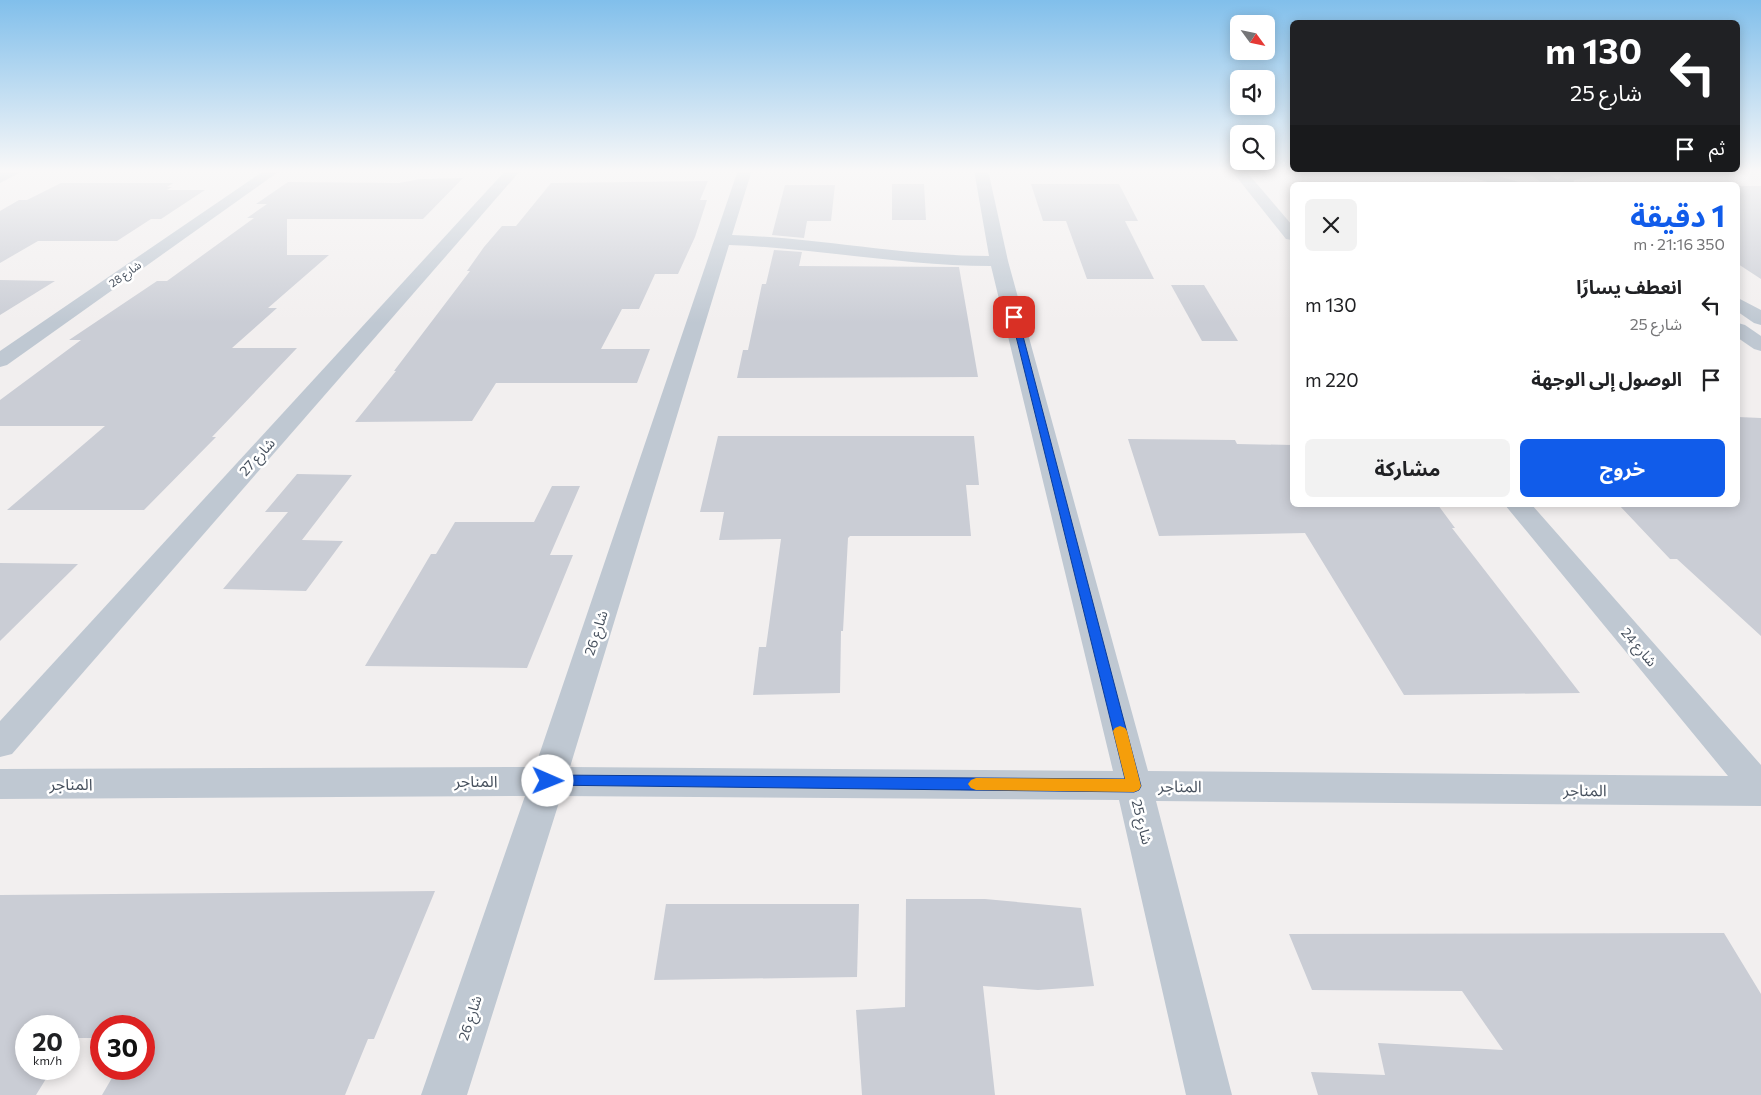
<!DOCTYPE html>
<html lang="ar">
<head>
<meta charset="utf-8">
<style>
	:root { --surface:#fff; --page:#f2f2f2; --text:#202124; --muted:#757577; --accent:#115cea }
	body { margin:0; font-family:Commissioner,"Noto Sans Arabic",sans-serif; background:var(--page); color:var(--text); direction:rtl; height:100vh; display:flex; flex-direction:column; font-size:19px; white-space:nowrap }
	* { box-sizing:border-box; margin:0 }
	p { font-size:16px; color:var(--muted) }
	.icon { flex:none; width:28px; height:28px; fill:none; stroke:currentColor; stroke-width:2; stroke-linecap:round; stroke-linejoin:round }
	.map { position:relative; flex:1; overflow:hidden; direction:ltr }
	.details { position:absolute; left:1290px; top:182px; width:450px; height:325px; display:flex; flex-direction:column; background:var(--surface); border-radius:8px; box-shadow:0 2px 12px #0003; direction:rtl }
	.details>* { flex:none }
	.top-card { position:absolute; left:1290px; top:20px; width:450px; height:152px; border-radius:8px; box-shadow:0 2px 12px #0003; direction:rtl; background:#202124; color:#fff; overflow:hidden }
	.needle { width:32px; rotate:123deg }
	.tools { position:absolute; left:1230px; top:15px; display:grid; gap:10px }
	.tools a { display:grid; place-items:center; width:45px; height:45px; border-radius:8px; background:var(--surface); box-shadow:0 2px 12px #0003; font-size:25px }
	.speed { position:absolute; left:15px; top:1015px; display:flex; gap:10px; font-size:25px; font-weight:700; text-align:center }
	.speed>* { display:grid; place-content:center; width:65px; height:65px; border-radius:50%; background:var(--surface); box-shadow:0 2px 12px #0003; line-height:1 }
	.speed small { font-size:12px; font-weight:400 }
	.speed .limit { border:8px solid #d22; background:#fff; color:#111 }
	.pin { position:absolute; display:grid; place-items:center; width:42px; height:42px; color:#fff; margin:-21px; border-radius:10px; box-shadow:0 2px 8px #0006 }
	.me { position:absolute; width:55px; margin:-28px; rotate:91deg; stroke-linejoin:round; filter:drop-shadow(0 0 4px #0008) }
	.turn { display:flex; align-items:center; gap:18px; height:105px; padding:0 15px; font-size:22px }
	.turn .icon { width:65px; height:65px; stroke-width:2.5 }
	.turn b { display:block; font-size:35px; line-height:42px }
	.then { display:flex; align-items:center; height:48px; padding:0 15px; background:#0003; gap:10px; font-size:19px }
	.round { display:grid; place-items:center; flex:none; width:52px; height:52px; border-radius:8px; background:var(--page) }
	.overview { display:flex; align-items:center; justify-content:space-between; height:85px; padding:0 15px }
	h1 { font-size:30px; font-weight:700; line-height:38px; color:var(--accent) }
	.button { display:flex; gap:10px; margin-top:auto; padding:10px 15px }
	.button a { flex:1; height:58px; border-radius:8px; background:var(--accent); color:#fff; font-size:20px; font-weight:700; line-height:58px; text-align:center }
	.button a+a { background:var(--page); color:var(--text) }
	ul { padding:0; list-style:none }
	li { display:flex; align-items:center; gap:15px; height:75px; padding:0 15px }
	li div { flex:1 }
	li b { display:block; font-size:19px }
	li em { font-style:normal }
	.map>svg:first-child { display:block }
	.building { fill:#cacdd5 }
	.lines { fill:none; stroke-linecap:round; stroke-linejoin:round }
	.minor { fill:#bfc8d2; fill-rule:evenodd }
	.route { fill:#115cea; stroke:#0b3c98 }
	.slow { fill:#f59e0b }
	.labels { text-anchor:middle; stroke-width:5; stroke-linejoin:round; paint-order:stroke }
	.far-street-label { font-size:11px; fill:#46505d; stroke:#fff }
	.street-label { font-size:14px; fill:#46505d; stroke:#fff }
	.near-street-label { font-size:16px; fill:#46505d; stroke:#fff }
</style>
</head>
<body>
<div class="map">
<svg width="1761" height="1095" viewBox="0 0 1761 1095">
	<rect width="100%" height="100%" fill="#f2efef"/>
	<!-- building -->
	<g class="building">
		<polygon points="463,178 423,219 287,219 287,255 329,255 268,308 277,308 232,348 297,348 212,437 216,437 144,510 7,510 105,426 0,426 0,400 81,340 69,340 157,281 167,281 254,218 247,218 267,204 256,204 288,182 399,183 420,179"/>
		<polygon points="708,181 700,200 707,200 695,237 678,274 655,274 639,309 622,309 601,349 650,349 637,383 496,383 472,421 355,422 396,371 394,371 470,271 467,271 484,247 502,226 516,226 551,183"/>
		<polygon points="61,183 173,183 167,187 172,187 167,190 205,190 161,219 151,219 117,241 38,241 0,263 0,211 19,200 27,200"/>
		<polygon points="892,184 924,184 926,220 892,220"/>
		<polygon points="1031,184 1119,184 1138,221 1125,221 1154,279 1087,279 1066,221 1043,221"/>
		<polygon points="785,185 835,185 831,221 807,221 804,238 772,235"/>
		<polygon points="1738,186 1761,186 1761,279 1738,264"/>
		<polygon points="774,250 802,252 799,266 959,267 978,377 737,378 743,350 748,350 762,284 766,284"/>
		<polygon points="0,280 55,281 0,315"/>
		<polygon points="1171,285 1204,285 1238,341 1202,341"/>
		<polygon points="1738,417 1761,418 1761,636 1677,559 1670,559 1619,505 1738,505"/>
		<polygon points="718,436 974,436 979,485 966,485 971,536 850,536 848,538 843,631 841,631 840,693 753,695 759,647 766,647 781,539 719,540 724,512 700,512"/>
		<polygon points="1128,439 1235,440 1237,444 1292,445 1292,505 1438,505 1455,528 1452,528 1580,693 1404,695 1305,533 1159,536"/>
		<polygon points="297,474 352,475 302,540 343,541 306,591 223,589 288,512 265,512"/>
		<polygon points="552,486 580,486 550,555 573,555 527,668 365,666 431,554 436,554 455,522 534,522"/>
		<polygon points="0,563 78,564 0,641"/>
		<polygon points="435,891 374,1039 368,1039 345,1095 102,1095 116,1071 144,1071 144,1026 101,1026 101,1038 69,1038 69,1026 26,1026 26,1069 52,1069 36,1095 0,1095 0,895"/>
		<polygon points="906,899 985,899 1081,908 1094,986 1038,990 983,986 995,1095 862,1095 856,1010 905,1007"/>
		<polygon points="666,904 859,904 857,977 654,980"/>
		<polygon points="1724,933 1761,994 1761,1095 1318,1095 1311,1072 1385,1075 1378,1043 1503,1050 1462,991 1312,990 1289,934"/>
	</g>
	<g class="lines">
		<!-- minor -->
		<g class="minor">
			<polygon points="7,170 25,170 0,183 0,173"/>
			<polygon points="265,170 281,170 7,365 0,367 0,351"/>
			<polygon points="506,170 521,170 12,754 0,757 0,721"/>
			<path d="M738,170H752L732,235C818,238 903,256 989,256L974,170H988L1008,261L1148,771L1728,776L1505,505H1532L1761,765V806L1156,801L1232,1095H1186L1119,800L561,796L467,1095H421L525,796L0,799V769L535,767ZM729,245C817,248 904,266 991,266L1113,771L570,767Z"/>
			<polygon points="1231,170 1245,170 1292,225 1292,240 1286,239"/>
			<polygon points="1426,170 1477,170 1519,182 1521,185 1498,185 1474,178 1433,174"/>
			<polygon points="1524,170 1541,170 1558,180 1564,173 1569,172 1611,170 1609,173 1574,180 1573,185 1545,185"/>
			<polygon points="1738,298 1761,310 1761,325 1754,323 1738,312"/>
			<polygon points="1738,323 1745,325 1761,336 1761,351 1754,349 1738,338"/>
		</g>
	</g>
	<!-- sky -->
	<linearGradient id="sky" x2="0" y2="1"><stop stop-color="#81bfeb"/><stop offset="0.53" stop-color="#f9f8f8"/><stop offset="1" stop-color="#f9f8f8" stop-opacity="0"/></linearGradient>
	<rect width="1761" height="323" fill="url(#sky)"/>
	<!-- route -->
	<polygon class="route" points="1011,316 1018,317 1141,786 1139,790 1134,792 543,785 541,781 543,777 548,775 1125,779"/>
	<!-- slow -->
	<polygon class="slow" points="1120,726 1125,728 1127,731 1141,786 1139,790 1134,792 976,790 971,788 968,784 971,780 976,778 1125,779 1113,731 1115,728"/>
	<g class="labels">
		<!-- far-street labels -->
		<g class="far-street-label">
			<text transform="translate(125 274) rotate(-35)" y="4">شارع 28</text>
		</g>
		<!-- street labels -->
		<g class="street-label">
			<text transform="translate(257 457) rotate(-48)" y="5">شارع 27</text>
			<text transform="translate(596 633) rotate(-72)" y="5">شارع 26</text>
			<text transform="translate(1639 647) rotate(49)" y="5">شارع 24</text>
			<text transform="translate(1142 822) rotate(76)" y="5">شارع 25</text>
			<text transform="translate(470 1018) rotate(-72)" y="5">شارع 26</text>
		</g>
		<!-- near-street labels -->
		<g class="near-street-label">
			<text x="476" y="787">المناجر</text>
			<text x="71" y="790">المناجر</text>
			<text transform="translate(1180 786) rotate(1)" y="6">المناجر</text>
			<text transform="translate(1585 790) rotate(1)" y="6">المناجر</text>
		</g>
	</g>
</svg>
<div class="tools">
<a><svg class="needle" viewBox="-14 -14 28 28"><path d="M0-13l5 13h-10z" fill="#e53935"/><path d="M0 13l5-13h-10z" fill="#757577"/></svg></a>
<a><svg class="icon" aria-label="sound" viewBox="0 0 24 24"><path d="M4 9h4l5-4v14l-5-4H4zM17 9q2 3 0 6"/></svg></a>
<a><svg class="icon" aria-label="search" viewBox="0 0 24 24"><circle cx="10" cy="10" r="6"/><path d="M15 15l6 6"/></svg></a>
</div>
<div class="speed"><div>20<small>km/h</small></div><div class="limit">30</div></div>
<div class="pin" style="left:1014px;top:317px;background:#d93025"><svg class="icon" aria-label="arrive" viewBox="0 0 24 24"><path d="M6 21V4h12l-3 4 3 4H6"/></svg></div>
<svg class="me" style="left:548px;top:781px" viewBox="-20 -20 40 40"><circle r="19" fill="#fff"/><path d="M0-13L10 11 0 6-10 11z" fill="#115cea"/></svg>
<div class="top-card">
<div class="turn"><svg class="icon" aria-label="left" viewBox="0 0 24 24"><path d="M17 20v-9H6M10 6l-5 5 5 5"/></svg><div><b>130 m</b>شارع 25</div></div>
<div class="then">ثم<svg class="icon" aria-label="arrive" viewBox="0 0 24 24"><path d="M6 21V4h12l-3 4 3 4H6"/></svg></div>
</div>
<section class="details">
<div class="overview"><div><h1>1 دقيقة</h1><p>350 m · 21:16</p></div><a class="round"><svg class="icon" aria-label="close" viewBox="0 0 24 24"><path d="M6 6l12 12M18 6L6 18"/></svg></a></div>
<ul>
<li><svg class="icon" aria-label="left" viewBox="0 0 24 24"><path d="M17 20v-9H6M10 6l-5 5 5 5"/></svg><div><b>انعطف يسارًا</b><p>شارع 25</p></div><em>130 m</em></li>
<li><svg class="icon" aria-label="arrive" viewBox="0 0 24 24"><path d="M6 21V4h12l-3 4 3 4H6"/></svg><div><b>الوصول إلى الوجهة</b></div><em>220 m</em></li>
</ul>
<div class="button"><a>خروج</a><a>مشاركة</a></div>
</section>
</div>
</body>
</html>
